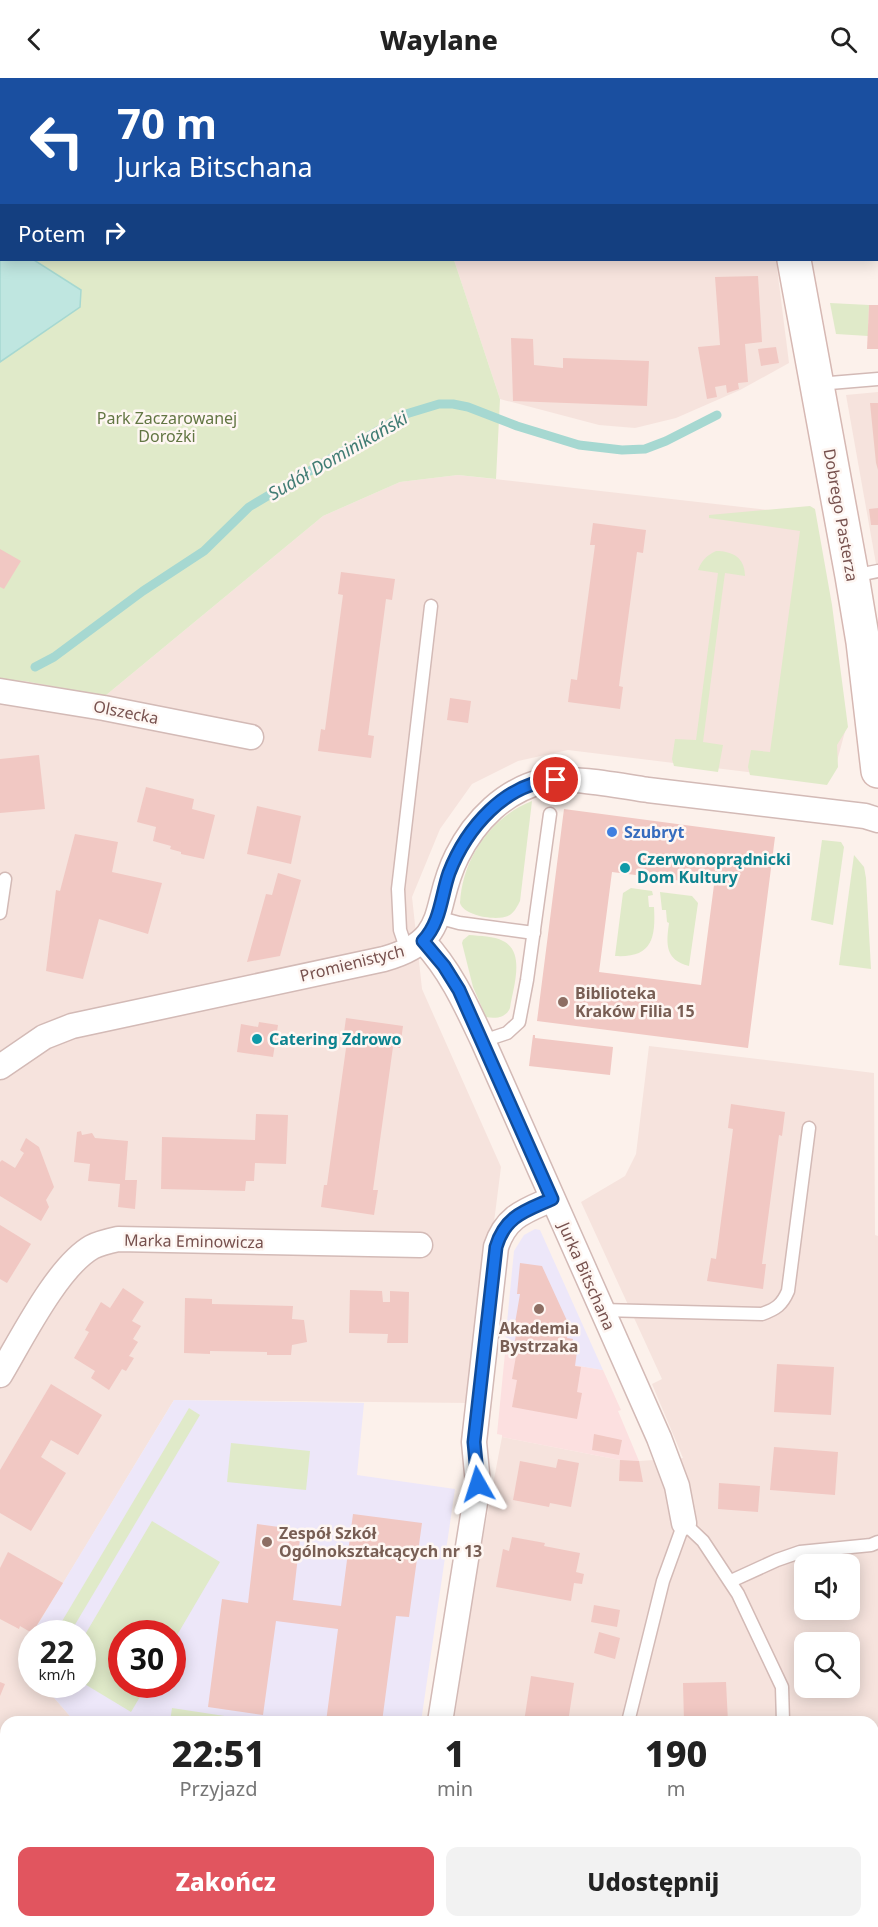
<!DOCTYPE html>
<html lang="pl">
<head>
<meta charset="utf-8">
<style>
	:root { --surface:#fff; --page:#f2f2f2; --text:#222; --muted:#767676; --accent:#e1555f }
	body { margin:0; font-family:"Noto Sans",sans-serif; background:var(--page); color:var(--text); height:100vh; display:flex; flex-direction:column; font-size:22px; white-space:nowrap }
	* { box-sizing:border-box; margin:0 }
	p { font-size:20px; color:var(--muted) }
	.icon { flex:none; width:33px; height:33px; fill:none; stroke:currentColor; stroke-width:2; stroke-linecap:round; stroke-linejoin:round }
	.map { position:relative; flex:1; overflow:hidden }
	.drawer { position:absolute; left:0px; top:1638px; width:879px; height:212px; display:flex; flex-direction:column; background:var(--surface); border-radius:18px 18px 0 0; box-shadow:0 3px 15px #0003 }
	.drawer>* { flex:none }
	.guide { position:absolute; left:0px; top:0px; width:879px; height:183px; box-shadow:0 3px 15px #0003; background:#1a4fa0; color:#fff; overflow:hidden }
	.buttons { position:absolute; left:794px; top:1476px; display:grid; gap:12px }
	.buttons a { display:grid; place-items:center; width:66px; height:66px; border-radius:12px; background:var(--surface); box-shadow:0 3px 15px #0003; font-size:30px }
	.speed { position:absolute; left:18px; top:1542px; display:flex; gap:12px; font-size:30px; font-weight:700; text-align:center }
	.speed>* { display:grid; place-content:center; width:78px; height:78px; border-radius:50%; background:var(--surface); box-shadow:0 3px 15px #0003; line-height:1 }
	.speed small { font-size:15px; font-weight:400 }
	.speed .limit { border:9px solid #d22; background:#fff; color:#111 }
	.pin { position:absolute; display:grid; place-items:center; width:51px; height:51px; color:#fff; margin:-26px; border:3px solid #fff; border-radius:50%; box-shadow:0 2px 6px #0007 }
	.me { position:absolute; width:66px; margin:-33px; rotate:354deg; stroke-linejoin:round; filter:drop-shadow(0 0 4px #0008) }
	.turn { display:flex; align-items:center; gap:21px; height:126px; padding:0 18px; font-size:27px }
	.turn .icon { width:78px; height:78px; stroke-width:2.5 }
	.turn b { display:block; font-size:42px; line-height:51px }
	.then { display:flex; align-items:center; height:57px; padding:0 18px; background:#0003; gap:12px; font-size:22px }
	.eta { display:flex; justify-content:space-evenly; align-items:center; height:102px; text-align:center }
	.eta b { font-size:36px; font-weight:800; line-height:42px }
	.cta { display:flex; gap:12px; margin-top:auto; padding:12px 18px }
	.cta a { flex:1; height:69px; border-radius:12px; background:var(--accent); color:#fff; font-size:24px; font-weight:800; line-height:69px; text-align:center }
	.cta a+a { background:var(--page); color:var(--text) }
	header { display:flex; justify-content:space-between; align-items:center; height:78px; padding:0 18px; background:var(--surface); font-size:27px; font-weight:800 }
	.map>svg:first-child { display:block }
	.residential { fill:#f6e3dd; fill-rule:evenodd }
	.commercial { fill:#fce0e0 }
	.education { fill:#ede7f9; fill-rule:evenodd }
	.green { fill:#e0eac9 }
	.water { fill:#bfe6e0; stroke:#a6d8d1; stroke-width:1.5 }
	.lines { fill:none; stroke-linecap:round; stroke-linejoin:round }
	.stream { stroke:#a6d8d1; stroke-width:9 }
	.building { fill:#f1c8c3; fill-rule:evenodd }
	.lane-casing { stroke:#d3bab6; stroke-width:15 }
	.street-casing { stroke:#d3bab6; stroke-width:27 }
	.secondary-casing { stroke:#d6b8b3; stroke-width:36 }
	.lane { stroke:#fff; stroke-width:12 }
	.street { stroke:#fff; stroke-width:24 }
	.secondary { stroke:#fff; stroke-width:33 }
	.route-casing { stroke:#114b97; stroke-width:15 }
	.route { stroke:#1a73e8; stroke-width:10 }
	.shop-dot { fill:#3f7fe0; stroke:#fef6f2; stroke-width:2 }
	.culture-dot { fill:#0f9aa8; stroke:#fef6f2; stroke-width:2 }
	.education-dot { fill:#8d6e63; stroke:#fef6f2; stroke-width:2 }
	.labels { text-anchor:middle; stroke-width:5; stroke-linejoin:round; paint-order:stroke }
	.park-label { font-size:16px; fill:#627643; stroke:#fef6f2 }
	.street-label { font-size:16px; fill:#77514e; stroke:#fef6f2 }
	.shop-label { font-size:16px; font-weight:bold; fill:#366cbe; stroke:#fef6f2; text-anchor:start }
	.culture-label { font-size:16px; font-weight:bold; fill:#0d838f; stroke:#fef6f2; text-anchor:start }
	.education-label { font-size:16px; font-weight:bold; fill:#785e54; stroke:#fef6f2; text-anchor:start }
	.water-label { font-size:18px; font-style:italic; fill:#417c74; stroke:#fef6f2 }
</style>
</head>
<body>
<header><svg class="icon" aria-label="back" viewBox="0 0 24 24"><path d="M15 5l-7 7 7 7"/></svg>Waylane<svg class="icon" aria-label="search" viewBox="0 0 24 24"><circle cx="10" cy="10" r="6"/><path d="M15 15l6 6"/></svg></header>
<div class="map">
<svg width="878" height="1849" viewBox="0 0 878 1849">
	<rect width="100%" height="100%" fill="#fcf1eb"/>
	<!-- residential -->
	<g class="residential">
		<polygon points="389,0 755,0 755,1 389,2"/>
		<polygon points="454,182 776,182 789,285 740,312 676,340 635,350 599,347 500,321"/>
		<polygon points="878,314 878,497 846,317"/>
		<polygon points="458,397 814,437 847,646 836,687 820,703 568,672 518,683 472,706 440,751 412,819 422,911 501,1089 471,1325 174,1322 19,1578 31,1593 32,1606 43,1607 75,1644 6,1644 6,1819 0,1831 0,602 24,603 105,618 323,438 400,404"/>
		<path d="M649,968L874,995L875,1157L878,1158V1849H425L426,1844H873V1644H454L471,1522L502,1359L620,1382L639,1383L683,1380L652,1306L662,1301L581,1124L625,1098L636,1076ZM804,1486H849V1532H804ZM804,1564H849V1610H804Z"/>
	</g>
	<!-- commercial -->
	<polygon class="commercial" points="505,1275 603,1292 621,1332 618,1333 639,1383 620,1382 502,1359 502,1357 497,1356"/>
	<!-- education -->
	<g class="education">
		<polygon points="535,1151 540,1152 603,1292 504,1275 514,1173 524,1157"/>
		<path d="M174,1322L364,1325L357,1397L455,1411L421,1644H75L43,1607L82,1606V1556H32ZM122,1556H172V1606H122Z"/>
		<polygon points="31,1557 31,1593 19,1578"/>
		<polygon points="6,1819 6,1844 385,1844 384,1849 0,1849 0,1832"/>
	</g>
	<!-- green -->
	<g class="green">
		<polygon points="0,0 389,0 389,1 2,2 2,182 454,182 500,321 496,401 458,397 400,404 323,438 105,618 24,603 0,602"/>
		<polygon points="830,225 869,227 868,258 836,256"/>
		<polygon points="810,428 815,431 832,527 848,649 837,667 838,689 827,707 750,697 748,689 751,672 770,674 800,453 709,440 709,437"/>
		<path d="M716,473C733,473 745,480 745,498L725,495L722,517L703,664L723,667L718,694L674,688L672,681L675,661L696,662L718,495L698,492C702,482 706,478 716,473Z"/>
		<path d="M532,723L520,823C517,829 514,835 508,838C496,843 464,838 460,825C462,781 491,739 532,723Z"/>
		<polygon points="822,762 841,764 844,769 833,847 811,842"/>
		<polygon points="854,777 864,789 866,800 871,891 839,887"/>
		<path d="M631,810L652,813L653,817L648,818L649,829H654C656,862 651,880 615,878L623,815Z"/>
		<path d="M660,814L692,818L698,825L689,888C665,882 666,866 669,845L667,844L666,832H662Z"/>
		<path d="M469,857C480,858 494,858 503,863C526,874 513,910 510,930C506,940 495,941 486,939L473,909L462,865L463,862Z"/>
		<polygon points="189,1330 200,1337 70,1555 55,1555"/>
		<polygon points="231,1365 310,1373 306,1412 227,1404"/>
		<polygon points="152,1443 220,1484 173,1564 172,1556 122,1556 122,1606 147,1607 131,1634 83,1605 83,1560"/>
		<polygon points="172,1630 264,1644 170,1644"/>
		<polygon points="185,1844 247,1844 244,1849 197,1849"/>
		<polygon points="293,1844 364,1844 363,1849 293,1849"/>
	</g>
	<!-- water -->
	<polygon class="water" points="0,159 2,182 34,182 81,212 80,229 0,284"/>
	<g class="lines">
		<!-- stream -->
		<polyline class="stream" points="35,589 54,579 143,513 204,473 249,429 406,336 439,326 453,326 468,329 517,348 579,367 622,372 645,371 666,363 717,337"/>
	</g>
	<!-- building -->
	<g class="building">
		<polygon points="758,198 762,264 745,266 748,304 738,305 739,311 727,315 726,307 715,309 717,319 707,321 698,269 720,267 715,199"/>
		<polygon points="869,227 878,227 878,271 867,271"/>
		<polygon points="511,260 533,261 534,287 563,290 563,280 649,283 647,328 513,323"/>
		<polygon points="776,269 779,285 761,288 758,271"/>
		<polygon points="870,325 878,325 878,392 876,385"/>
		<polygon points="878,430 878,447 871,447 869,431"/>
		<polygon points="593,445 646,452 643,475 637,474 619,608 623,609 620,631 568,624 571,601 577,602 595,467 590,467"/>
		<polygon points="0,471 21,483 4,511 0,509"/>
		<polygon points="341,494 395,501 392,522 386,521 385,529 368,657 374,658 371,680 318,673 321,651 325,652 343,517 338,516"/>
		<polygon points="450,620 471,623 468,645 447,642"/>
		<polygon points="39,677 45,731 0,735 0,681"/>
		<polygon points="146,709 194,721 192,731 215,737 204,781 181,776 181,774 170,771 171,768 153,763 156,749 137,744"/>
		<polygon points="257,728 301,738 291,786 247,776"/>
		<path d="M564,731L775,759L748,970L537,943ZM612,794L714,807L701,907L599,894Z"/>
		<polygon points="75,756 118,764 112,794 162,805 148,856 99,841 83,901 46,893 56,812 60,813"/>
		<polygon points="278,795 301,802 280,878 247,884 266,816 272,817"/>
		<polygon points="346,940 403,948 400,970 393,969 373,1112 378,1112 374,1137 321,1129 324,1107 327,1107 347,963 343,962"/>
		<polygon points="259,944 278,947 273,979 237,974 241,946 258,949"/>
		<polygon points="533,957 535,957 535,960 613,969 610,997 529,988"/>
		<polygon points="731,1026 785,1034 782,1058 779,1057 762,1186 766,1186 763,1211 707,1203 711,1180 716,1181 733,1051 728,1050"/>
		<polygon points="256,1036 288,1037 286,1086 255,1085 254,1103 246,1103 245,1113 161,1111 162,1059 255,1062"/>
		<polygon points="81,1053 82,1057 92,1055 95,1060 128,1063 125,1102 137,1102 135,1131 118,1129 120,1106 88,1103 90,1086 74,1084 77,1054"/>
		<polygon points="26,1060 39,1069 54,1109 46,1122 49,1129 41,1143 0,1118 0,1084 2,1082 15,1090 24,1075 20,1072"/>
		<polygon points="0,1147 31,1166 7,1205 0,1201"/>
		<polygon points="520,1185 542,1188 569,1247 567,1260 573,1261 571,1268 577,1273 575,1288 581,1289 577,1314 582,1315 577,1341 512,1329 517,1302 512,1301 516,1278 512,1277 517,1252 514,1251 520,1216 517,1216"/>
		<polygon points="123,1210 144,1224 132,1243 141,1248 133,1261 138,1264 129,1278 134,1280 126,1293 122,1291 109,1312 91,1300 95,1293 74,1280 89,1254 85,1252 101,1224 110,1230"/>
		<polygon points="350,1212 382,1213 383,1224 390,1224 390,1213 409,1214 408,1265 387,1265 388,1256 349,1255"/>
		<polygon points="185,1220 212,1221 212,1226 293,1228 292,1241 304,1242 307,1264 292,1267 291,1277 267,1277 267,1274 210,1273 210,1276 184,1275"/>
		<polygon points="777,1286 834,1289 831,1337 774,1334"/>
		<polygon points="51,1306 102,1337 78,1377 51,1362 41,1379 66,1395 31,1453 0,1435 0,1392"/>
		<polygon points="594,1356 622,1362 619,1377 592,1372"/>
		<polygon points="774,1369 838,1374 835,1417 770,1412"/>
		<polygon points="558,1381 579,1385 571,1429 550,1425 549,1429 513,1422 520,1383 556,1390"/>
		<polygon points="620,1382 639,1383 643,1404 619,1403"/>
		<polygon points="719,1405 760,1408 758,1434 718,1431"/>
		<polygon points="353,1436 422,1445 409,1539 396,1538 382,1644 326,1644 338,1551 276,1543 263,1637 208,1629 222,1521 248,1525 257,1446 301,1452 293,1522 341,1528"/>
		<polygon points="512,1459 545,1465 544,1468 580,1475 576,1494 584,1496 582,1506 574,1505 571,1523 496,1509 503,1471 509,1473"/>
		<polygon points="8,1474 63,1505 32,1555 20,1548 19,1551 0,1541 0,1490"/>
		<polygon points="594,1527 620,1532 617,1549 591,1544"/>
		<polygon points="599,1554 620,1560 615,1581 594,1575"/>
		<polygon points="531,1598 574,1605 568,1644 524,1644"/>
		<polygon points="0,1604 5,1606 0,1618"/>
		<polygon points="726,1604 728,1644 684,1644 683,1605"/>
		<polygon points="3,1653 6,1654 6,1672 0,1670 0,1659"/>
		<polygon points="0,1762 6,1765 6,1784 0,1781"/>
		<polygon points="473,1844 516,1844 515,1849 472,1849"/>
		<polygon points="691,1844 735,1844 735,1849 692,1849"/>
	</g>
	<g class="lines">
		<!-- lane casing -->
		<g class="lane-casing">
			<g id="lane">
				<polyline points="818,306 878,301"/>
				<polyline points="853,498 878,493"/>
				<polyline points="0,835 5,801"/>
				<polyline points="437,839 459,845 534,855"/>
				<polyline points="407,873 400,852 398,811 431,528"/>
				<polyline points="483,963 507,955 519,944 527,902 550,736"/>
				<path d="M601,1232L762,1236C776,1231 782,1227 788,1213L809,1050"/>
				<polyline points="731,1503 777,1482 800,1474 871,1467 878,1464"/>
				<polyline points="628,1644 663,1503 684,1445 703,1463 738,1516 782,1609 783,1644"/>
				<polyline points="791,1844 791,1849"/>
				<polyline points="577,1849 579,1844"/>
			</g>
		</g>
		<!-- street casing -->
		<g class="street-casing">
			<g id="street">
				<polyline points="861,0 871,2"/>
				<polyline points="0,613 104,630 251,659"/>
				<path d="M423,863C451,893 466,927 483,963L659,1360L677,1408L684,1445"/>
				<path d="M0,989L44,959L72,948L384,881C452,862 431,829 457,778C475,742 505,712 544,703C569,698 622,708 648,712C721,721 793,729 865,738L878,742"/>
				<path d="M0,1297C21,1262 57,1189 92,1169C100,1165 109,1163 118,1161L420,1167"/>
				<path d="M440,1644L478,1406L474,1364L496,1169C506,1138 525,1133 552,1121"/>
				<polyline points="408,1849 409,1844"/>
			</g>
		</g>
		<!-- secondary casing -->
		<g class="secondary-casing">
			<g id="secondary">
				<polyline points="773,0 773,2"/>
				<polyline points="794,182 852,498 863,564 878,693"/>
			</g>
		</g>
		<!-- lane -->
		<use href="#lane" class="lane"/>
		<!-- street -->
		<use href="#street" class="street"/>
		<!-- secondary -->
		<use href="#secondary" class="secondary"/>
	</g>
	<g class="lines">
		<!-- route casing -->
		<g class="route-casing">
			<path id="route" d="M478,1406L474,1364L496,1169C505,1138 525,1133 552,1121L459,912L444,888L423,863C441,844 441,818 449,795C466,751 505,704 556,702"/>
		</g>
		<!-- route -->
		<use href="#route" class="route"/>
	</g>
	<!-- markers -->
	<circle class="shop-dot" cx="612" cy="754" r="6"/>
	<g class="culture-dot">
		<circle cx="625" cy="790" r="6"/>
		<circle cx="257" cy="961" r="6"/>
	</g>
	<g class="education-dot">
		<circle cx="563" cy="924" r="6"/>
		<circle cx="539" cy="1231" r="6"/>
		<circle cx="267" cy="1464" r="6"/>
	</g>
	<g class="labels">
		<!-- park labels -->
		<g class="park-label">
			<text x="167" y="346">Park Zaczarowanej<tspan x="167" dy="18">Dorożki</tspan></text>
		</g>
		<!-- street labels -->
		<g class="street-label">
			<text transform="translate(841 437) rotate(80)" y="6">Dobrego Pasterza</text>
			<text transform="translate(126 634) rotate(11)" y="6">Olszecka</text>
			<text transform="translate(352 885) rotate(-14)" y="6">Promienistych</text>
			<text transform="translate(194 1163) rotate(1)" y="6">Marka Eminowicza</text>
			<text transform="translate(587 1198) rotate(66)" y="6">Jurka Bitschana</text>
		</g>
		<!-- shop labels -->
		<g class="shop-label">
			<text x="624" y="760">Szubryt</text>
		</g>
		<!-- culture labels -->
		<g class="culture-label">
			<text x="637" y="787">Czerwonoprądnicki<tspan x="637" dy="18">Dom Kultury</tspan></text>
			<text x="269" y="967">Catering Zdrowo</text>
		</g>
		<!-- education labels -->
		<g class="education-label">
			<text x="575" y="921">Biblioteka<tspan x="575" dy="18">Kraków Filia 15</tspan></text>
			<text x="539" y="1256" text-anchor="middle">Akademia<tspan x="539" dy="18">Bystrzaka</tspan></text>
			<text x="279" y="1461">Zespół Szkół<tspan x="279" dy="18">Ogólnokształcących nr 13</tspan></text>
		</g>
		<!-- water labels -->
		<g class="water-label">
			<text transform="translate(338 378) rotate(-30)" y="6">Sudół Dominikański</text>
		</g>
	</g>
</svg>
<div class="buttons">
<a><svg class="icon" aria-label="sound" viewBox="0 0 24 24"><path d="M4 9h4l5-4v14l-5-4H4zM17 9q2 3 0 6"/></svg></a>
<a><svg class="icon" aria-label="search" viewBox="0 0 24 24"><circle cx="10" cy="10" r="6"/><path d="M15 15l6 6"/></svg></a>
</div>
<div class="speed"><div>22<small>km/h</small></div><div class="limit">30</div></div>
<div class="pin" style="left:556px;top:702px;background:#d93025"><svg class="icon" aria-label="arrive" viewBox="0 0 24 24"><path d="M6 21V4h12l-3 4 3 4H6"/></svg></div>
<svg class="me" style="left:478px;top:1406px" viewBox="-20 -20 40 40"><path d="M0-17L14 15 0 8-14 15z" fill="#1a73e8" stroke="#fff" stroke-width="4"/></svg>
<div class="guide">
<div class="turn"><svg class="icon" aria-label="left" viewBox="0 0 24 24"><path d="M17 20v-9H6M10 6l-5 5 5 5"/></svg><div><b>70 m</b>Jurka Bitschana</div></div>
<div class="then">Potem<svg class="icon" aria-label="right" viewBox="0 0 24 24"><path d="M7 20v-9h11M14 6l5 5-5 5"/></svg></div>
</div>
<section class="drawer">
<div class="eta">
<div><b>22:51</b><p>Przyjazd</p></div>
<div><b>1</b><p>min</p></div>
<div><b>190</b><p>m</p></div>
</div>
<div class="cta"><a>Zakończ</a><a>Udostępnij</a></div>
</section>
</div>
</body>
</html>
